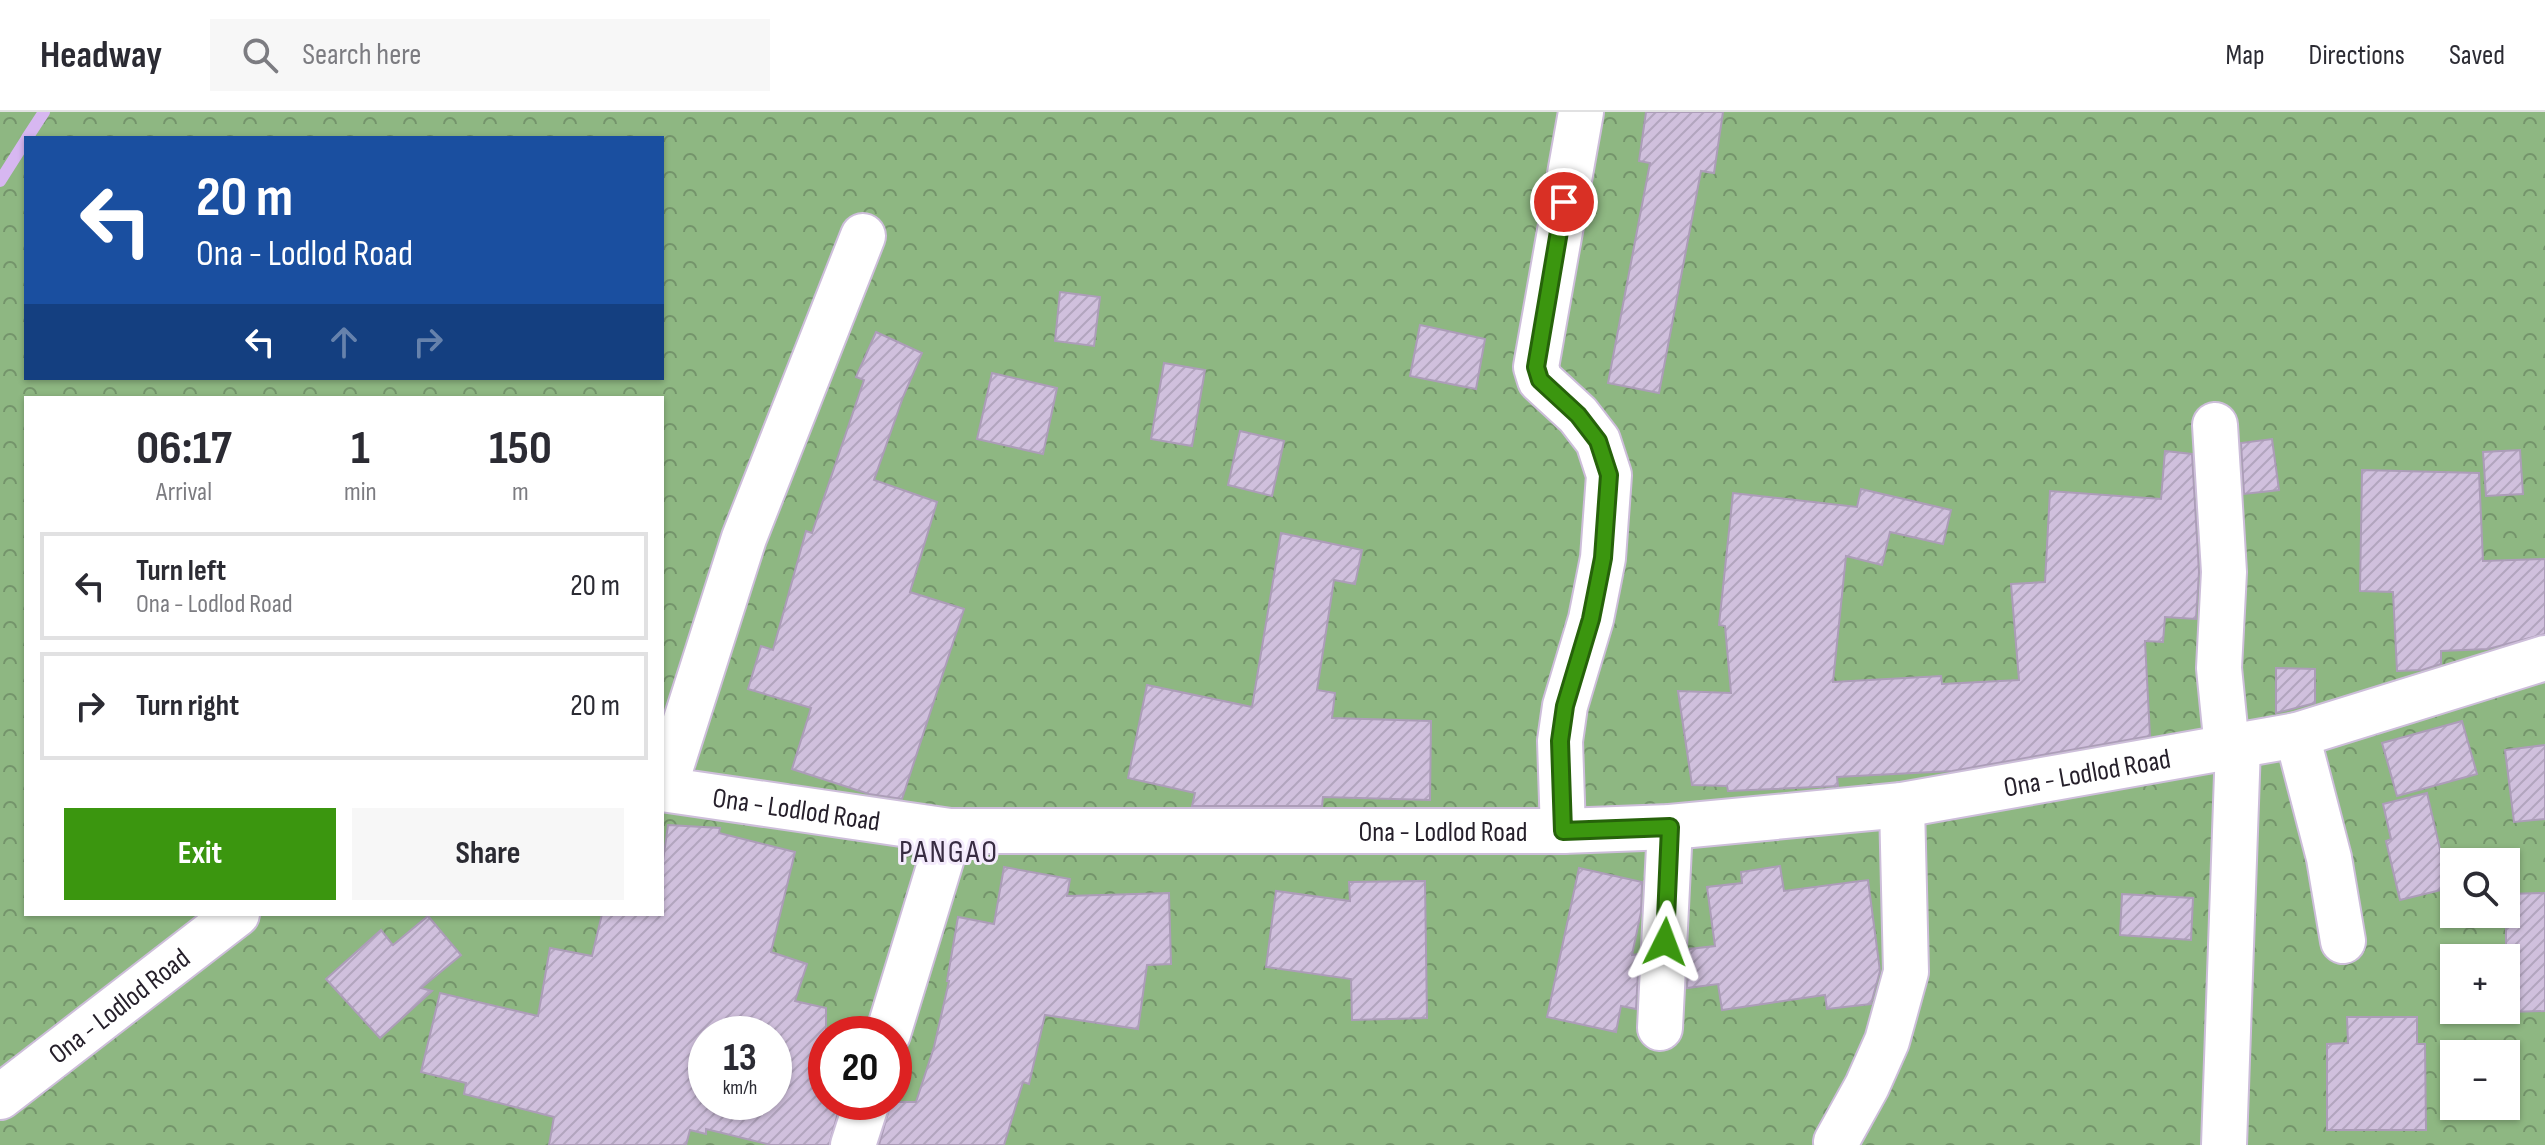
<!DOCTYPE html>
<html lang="en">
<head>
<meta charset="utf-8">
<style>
	:root { --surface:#fff; --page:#f7f7f7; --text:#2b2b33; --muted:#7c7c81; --line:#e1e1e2; --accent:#3b960f }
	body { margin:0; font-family:"Sofia Sans Condensed",sans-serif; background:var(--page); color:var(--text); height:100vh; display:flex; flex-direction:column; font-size:30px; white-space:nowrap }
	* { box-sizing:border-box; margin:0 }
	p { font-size:26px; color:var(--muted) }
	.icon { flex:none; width:44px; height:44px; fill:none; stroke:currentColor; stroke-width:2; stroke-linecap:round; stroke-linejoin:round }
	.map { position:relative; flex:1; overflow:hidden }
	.panel { position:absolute; left:24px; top:284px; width:640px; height:520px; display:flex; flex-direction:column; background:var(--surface); border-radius:0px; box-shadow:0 2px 6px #0004 }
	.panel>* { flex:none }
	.top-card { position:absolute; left:24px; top:24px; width:640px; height:244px; border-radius:0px; box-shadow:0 2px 6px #0004; background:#1a4fa0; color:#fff; overflow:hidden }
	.controls { position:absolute; left:2440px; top:736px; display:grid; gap:16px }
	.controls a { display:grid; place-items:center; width:80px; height:80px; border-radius:0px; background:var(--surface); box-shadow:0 2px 6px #0004; font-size:40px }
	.speed { position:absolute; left:688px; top:904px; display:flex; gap:16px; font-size:40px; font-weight:700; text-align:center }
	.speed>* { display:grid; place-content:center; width:104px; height:104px; border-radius:50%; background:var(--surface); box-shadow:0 2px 6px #0004; line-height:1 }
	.speed small { font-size:20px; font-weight:400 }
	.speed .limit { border:12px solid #d22; background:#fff; color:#111 }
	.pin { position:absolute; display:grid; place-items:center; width:68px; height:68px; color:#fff; margin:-34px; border:4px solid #fff; border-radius:50%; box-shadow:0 2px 8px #0007 }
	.me { position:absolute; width:88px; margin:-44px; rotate:3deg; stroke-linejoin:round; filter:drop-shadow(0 0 6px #0008) }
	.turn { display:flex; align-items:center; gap:28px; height:168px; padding:0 40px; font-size:36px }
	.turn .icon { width:104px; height:104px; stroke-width:2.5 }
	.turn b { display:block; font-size:56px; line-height:68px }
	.lanes { display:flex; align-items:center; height:76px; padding:0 40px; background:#0003; justify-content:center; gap:40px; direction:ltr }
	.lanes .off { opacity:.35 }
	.eta { display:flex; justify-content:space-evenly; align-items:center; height:136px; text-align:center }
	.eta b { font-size:48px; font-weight:700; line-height:56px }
	.primary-button { display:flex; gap:16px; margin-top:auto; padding:16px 40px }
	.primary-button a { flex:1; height:92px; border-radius:0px; background:var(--accent); color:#fff; font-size:32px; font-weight:700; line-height:92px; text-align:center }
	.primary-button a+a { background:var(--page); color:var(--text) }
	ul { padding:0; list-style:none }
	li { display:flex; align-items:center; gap:24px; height:108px; margin:0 16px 12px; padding:0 24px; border:4px solid var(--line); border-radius:0px }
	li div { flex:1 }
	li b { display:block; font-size:30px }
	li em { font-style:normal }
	header { display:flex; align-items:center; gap:48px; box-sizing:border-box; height:112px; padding:0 40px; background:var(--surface); border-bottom:2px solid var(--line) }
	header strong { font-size:38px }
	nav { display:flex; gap:44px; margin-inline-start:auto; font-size:28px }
	.search { width:560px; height:72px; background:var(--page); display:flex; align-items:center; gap:20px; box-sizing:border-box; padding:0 28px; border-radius:0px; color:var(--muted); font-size:30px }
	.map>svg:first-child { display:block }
	.forest { fill:url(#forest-crowns); fill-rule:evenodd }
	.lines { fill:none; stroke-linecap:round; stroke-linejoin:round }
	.stream { stroke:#d7b7f1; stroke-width:12 }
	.building { fill:url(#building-hatch); stroke:#ac9db8; stroke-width:2; fill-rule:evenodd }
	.minor-casing { stroke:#cdbeda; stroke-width:48 }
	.major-casing { stroke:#cdbeda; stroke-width:48 }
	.minor { stroke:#fff; stroke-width:44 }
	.major { stroke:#fff; stroke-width:44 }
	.route-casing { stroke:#26620a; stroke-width:20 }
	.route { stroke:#3b960f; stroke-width:14 }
	.labels { text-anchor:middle; stroke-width:6; stroke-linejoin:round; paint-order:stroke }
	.street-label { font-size:28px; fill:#26202b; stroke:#f4ebfc }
	.quarter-label { font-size:32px; letter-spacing:2px; fill:#382c42; stroke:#f4ebfc }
</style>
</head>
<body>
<header>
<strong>Headway</strong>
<div class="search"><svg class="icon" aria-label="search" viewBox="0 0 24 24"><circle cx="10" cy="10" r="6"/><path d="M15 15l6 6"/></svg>Search here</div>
<nav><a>Map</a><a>Directions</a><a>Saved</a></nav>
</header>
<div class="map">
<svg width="2545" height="1033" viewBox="0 0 2545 1033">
	<defs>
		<pattern id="forest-crowns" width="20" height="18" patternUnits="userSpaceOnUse" patternTransform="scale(2)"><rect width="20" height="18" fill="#8eb782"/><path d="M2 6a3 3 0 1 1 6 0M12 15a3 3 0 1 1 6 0" fill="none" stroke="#74946b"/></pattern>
		<pattern id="building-hatch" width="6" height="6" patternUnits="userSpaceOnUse" patternTransform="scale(2)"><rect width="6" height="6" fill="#d0c0dd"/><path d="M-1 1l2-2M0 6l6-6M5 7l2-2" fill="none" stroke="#b2a5be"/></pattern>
	</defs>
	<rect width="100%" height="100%" fill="#f4ebfc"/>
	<!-- forest -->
	<path class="forest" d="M0,0H2545V1033H0ZM26,26H662V266H26ZM26,286H662V802H26ZM2454,750H2506V802H2454ZM2454,846H2506V898H2454ZM706,922H774V990H706ZM826,922H894V990H826ZM2454,942H2506V994H2454Z"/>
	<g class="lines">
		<!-- stream -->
		<g class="stream">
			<polyline points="27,26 44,0"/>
			<polyline points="0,69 26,28"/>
		</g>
	</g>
	<!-- building -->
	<g class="building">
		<polygon points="1646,0 1723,0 1714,61 1701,59 1659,281 1608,271 1650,51 1639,49"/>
		<polygon points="1060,180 1100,185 1094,234 1055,229"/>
		<polygon points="1420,213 1485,227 1476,277 1410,264"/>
		<polygon points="876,220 922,241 903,285 874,368 937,390 910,480 964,497 902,687 869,682 792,657 811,596 748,577 761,534 773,538 806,419 812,421 864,268 856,265"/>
		<polygon points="1164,251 1205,258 1192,334 1151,327"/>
		<polygon points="992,261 1057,276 1043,342 977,327"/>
		<polygon points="1240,319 1284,329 1272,384 1228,373"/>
		<polygon points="2272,327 2279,378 2244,382 2241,331"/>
		<polygon points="2520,338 2523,382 2486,384 2483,340"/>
		<polygon points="2165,339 2192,342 2199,460 2196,507 2165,505 2163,530 2145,529 2150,624 1952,659 1837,665 1838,674 1728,679 1727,674 1692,673 1678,579 1731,581 1725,514 1719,513 1733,381 1857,395 1861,377 1951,398 1943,432 1890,420 1882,453 1846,444 1833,570 1941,564 1942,572 2019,568 2011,472 2045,470 2050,379 2161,387"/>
		<polygon points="2362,358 2479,361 2483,449 2545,447 2545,522 2488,537 2441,539 2441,552 2422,558 2397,559 2393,480 2360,479"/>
		<polygon points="1281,421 1362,438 1355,472 1334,468 1317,578 1335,581 1332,606 1431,609 1430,688 1323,685 1322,694 1192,694 1195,681 1128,666 1147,573 1252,595"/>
		<polygon points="2276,556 2315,557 2315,591 2276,601"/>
		<polygon points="2462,609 2477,662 2397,684 2382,631"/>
		<polygon points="2545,633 2545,707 2514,710 2505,638"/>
		<polygon points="2427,681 2449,776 2400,788 2386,729 2391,727 2383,692"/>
		<path d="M668,713L720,716L719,721L795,740L771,840L807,852L795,889L826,896V990H841L829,1033H771L706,1017V1022L690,1018L686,1033H549L554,1005L464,982L466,971L421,960L440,881L538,904L550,836L592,844L602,802H662V756ZM706,922H774V990H706Z"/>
		<polygon points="1780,754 1784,779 1868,768 1880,859 1871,892 1827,897 1825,883 1722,898 1718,872 1687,876 1689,837 1715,834 1707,775 1742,771 1741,760"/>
		<polygon points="1004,755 1070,767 1067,784 1169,781 1171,852 1147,853 1138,917 1045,903 1029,972 1023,970 1004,1033 879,1033 891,990 916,990 934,935 949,869 947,869 958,805 994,812"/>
		<polygon points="1579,756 1642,770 1641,800 1632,843 1639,842 1636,897 1621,894 1616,920 1547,905"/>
		<polygon points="1425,769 1427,906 1352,908 1351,867 1266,855 1276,779 1350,789 1349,770"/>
		<polygon points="2545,781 2545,899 2506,900 2506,782"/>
		<polygon points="2122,782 2193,786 2191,828 2120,823"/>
		<polygon points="428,804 461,843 421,876 432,879 380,926 326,867 381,818 393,833"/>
		<polygon points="2347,905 2417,905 2417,932 2425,932 2426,1018 2327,1018 2327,932 2348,931"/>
	</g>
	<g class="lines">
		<!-- minor casing -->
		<g class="minor-casing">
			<g id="minor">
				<polyline points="2215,313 2224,460 2219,556 2227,636"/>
				<polyline points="2297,623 2329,746 2343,829"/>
				<polyline points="664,677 744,426 863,124"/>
				<polyline points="1563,719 1560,629 1565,594 1591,507 1603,446 1609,363 1598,329 1578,303 1540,268 1536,255 1581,0"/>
				<polyline points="1660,916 1670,715"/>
				<polyline points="888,922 950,719"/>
				<polyline points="1836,1030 1867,974 1887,929 1906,860 1902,693"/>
				<polyline points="853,1033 867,990"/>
				<polyline points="2224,1033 2238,634"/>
			</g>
		</g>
		<!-- major casing -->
		<g class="major-casing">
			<g id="major">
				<path id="s1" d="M662,677L950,719H1563L1670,715L1902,693L2297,623L2545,546"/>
				<path id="s2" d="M0,985L237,802"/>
			</g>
		</g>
		<!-- minor -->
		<use href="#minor" class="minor"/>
		<!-- major -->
		<use href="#major" class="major"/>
	</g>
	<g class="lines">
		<!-- route casing -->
		<g class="route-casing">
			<polyline id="route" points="1564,90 1536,255 1540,268 1578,303 1598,329 1609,363 1603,446 1591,507 1565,594 1560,629 1563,719 1670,715 1665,830"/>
		</g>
		<!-- route -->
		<use href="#route" class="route"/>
	</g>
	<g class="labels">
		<!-- street labels -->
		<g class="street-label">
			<text dy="10" stroke="none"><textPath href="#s1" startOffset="1432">Ona - Lodlod Road</textPath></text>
			<text dy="10" stroke="none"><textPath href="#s1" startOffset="136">Ona - Lodlod Road</textPath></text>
			<text dy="10" stroke="none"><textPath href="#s1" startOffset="784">Ona - Lodlod Road</textPath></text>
			<text dy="10" stroke="none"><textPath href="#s2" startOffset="150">Ona - Lodlod Road</textPath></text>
		</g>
		<!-- quarter labels -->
		<g class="quarter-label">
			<text x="949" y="750">PANGAO</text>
		</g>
	</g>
</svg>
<div class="controls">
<a><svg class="icon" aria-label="search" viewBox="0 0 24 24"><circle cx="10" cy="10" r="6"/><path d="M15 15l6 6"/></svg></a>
<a>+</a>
<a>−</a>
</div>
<div class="speed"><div>13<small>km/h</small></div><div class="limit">20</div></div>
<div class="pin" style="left:1564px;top:90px;background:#d93025"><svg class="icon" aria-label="arrive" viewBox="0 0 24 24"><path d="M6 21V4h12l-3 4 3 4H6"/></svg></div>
<svg class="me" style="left:1665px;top:830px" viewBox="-20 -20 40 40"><path d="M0-17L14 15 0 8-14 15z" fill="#3b960f" stroke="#fff" stroke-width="4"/></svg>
<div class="top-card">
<div class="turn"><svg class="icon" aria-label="left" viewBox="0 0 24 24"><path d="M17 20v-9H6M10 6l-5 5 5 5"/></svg><div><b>20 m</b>Ona - Lodlod Road</div></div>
<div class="lanes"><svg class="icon" aria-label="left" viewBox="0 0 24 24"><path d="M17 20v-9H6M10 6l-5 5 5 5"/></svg><svg class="icon off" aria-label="ahead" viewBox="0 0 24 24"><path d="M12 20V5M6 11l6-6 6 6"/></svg><svg class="icon off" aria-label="right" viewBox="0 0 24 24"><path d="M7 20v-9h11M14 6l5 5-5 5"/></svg></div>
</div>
<section class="panel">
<div class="eta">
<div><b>06:17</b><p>Arrival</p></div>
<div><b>1</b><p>min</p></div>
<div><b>150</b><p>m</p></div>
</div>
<ul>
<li><svg class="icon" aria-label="left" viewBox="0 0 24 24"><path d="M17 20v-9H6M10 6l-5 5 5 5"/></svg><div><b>Turn left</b><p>Ona - Lodlod Road</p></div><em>20 m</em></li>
<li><svg class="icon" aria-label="right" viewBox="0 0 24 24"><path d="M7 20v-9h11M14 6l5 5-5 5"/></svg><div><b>Turn right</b></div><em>20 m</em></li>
</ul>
<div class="primary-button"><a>Exit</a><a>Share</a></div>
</section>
</div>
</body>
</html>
